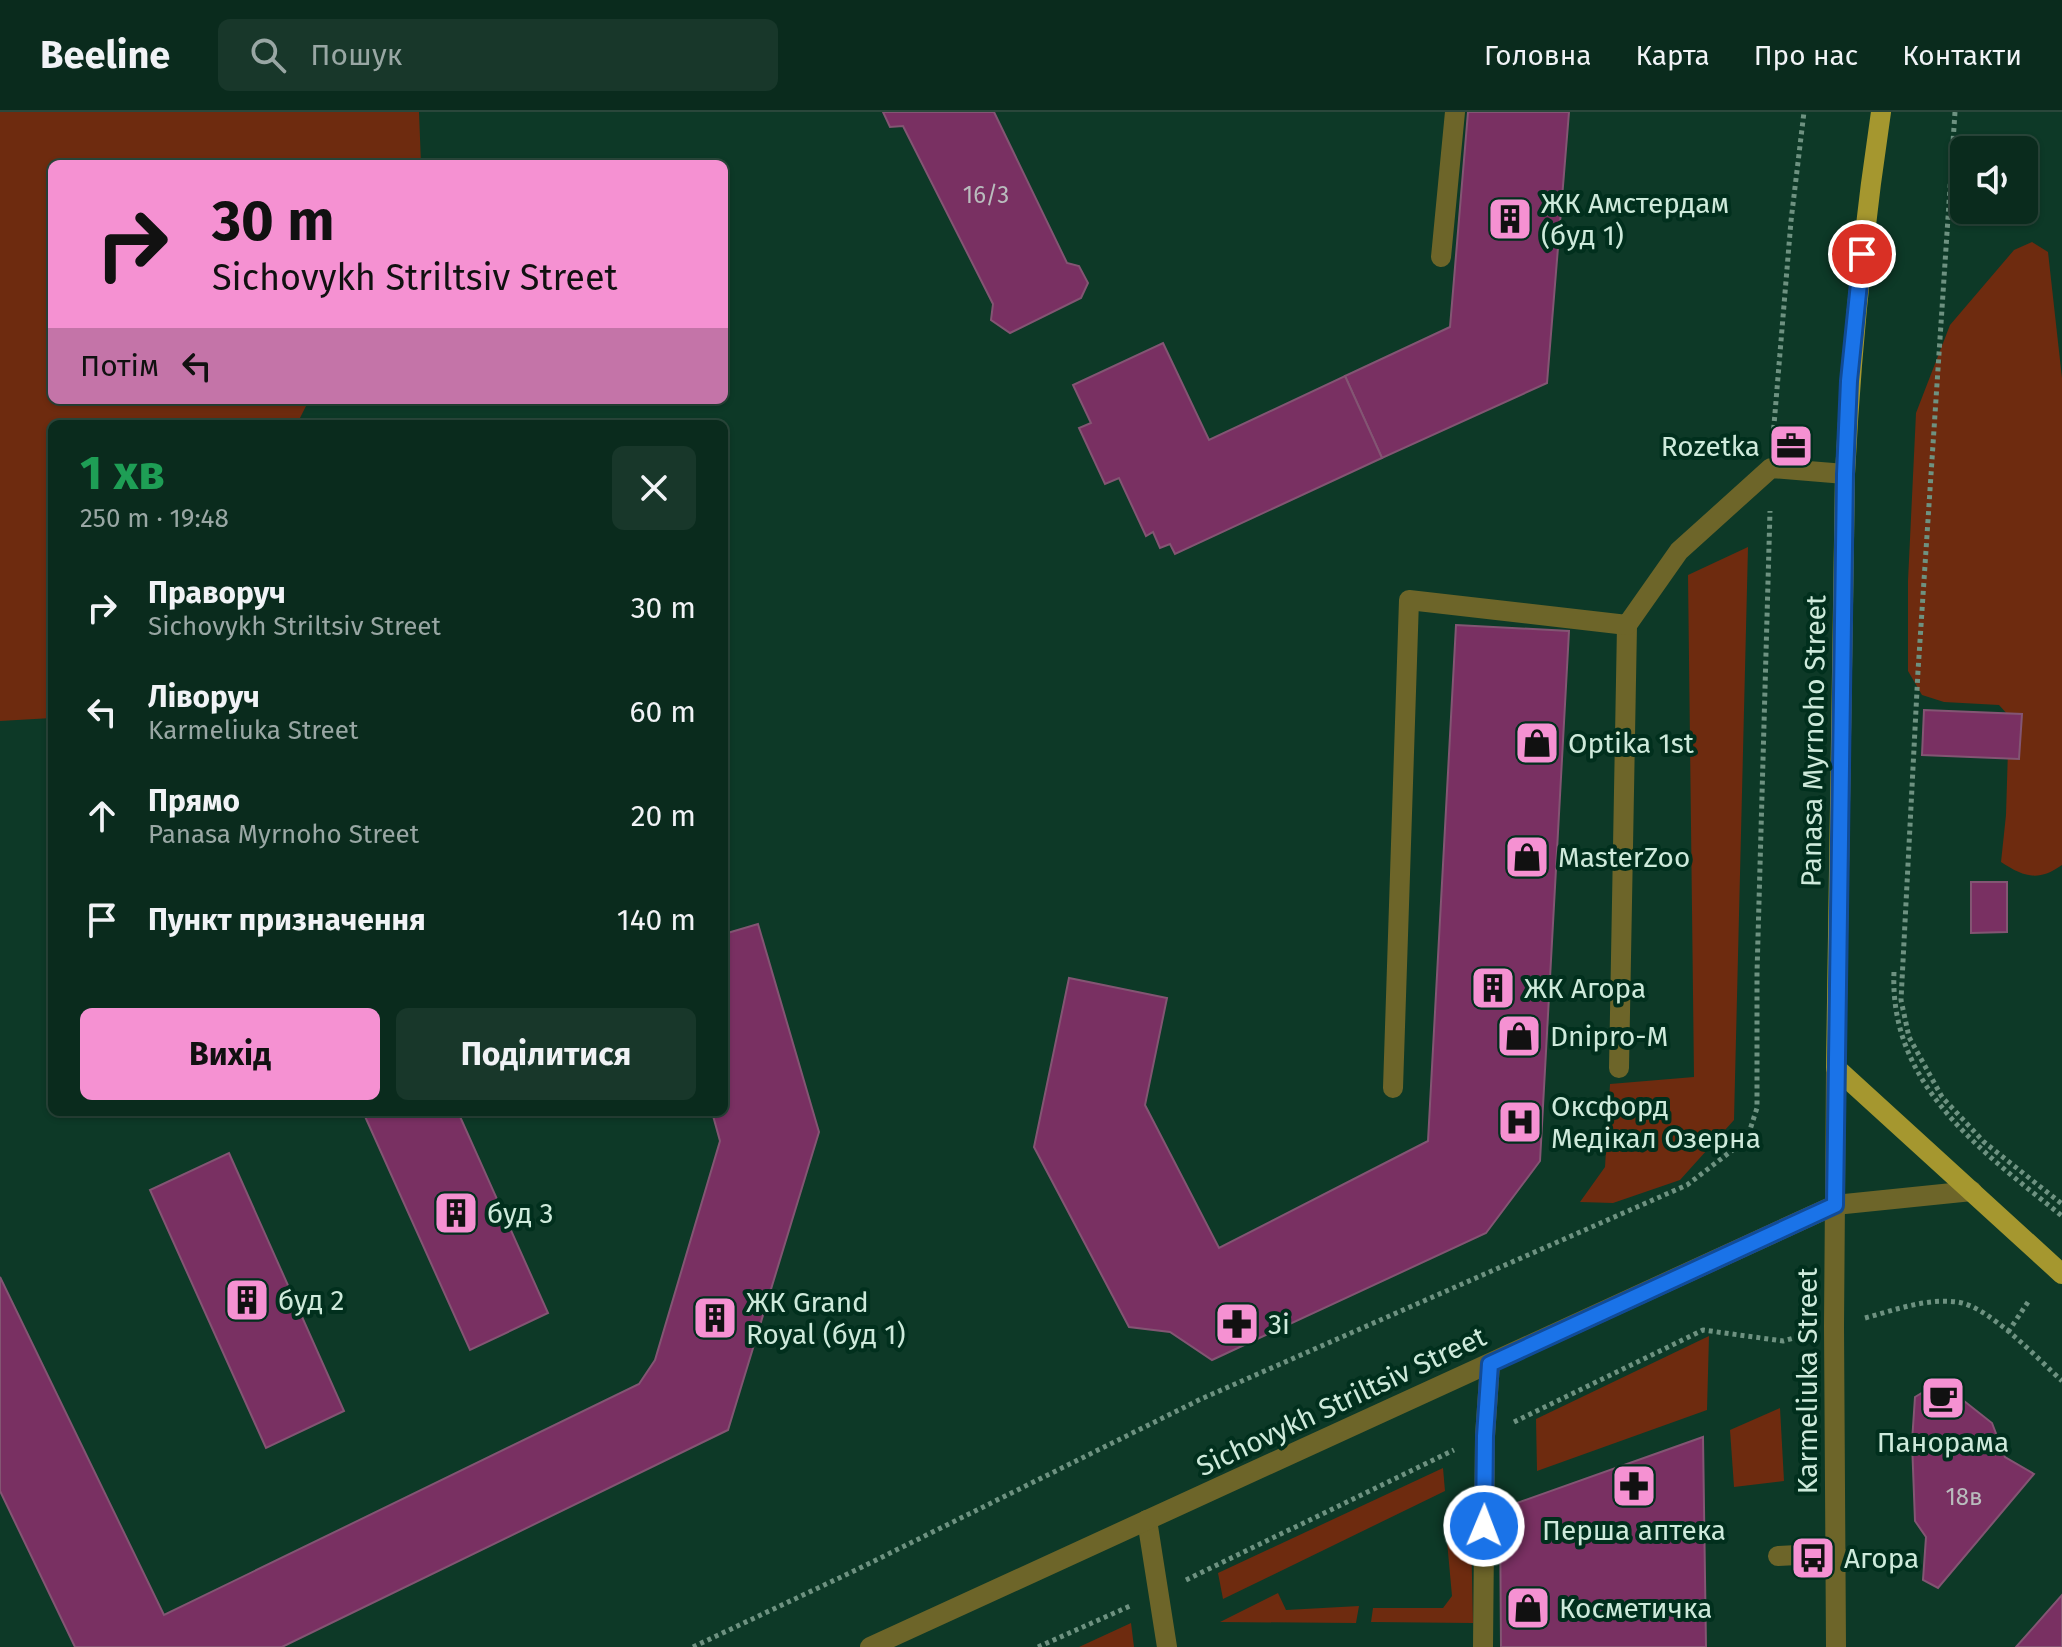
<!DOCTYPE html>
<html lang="uk">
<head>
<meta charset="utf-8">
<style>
	:root { --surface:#0a2b1d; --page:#18372a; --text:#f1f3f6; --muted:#99a7a4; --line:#2a473b; --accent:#f591d2 }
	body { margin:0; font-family:"Fira Sans",sans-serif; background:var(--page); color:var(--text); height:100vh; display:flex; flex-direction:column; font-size:30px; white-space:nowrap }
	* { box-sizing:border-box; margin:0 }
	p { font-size:26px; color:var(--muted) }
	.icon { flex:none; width:44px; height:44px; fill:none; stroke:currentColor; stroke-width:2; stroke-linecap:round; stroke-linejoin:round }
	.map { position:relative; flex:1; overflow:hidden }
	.panel { position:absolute; left:48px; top:308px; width:680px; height:696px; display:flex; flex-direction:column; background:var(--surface); border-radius:12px; box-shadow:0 2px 6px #0004,0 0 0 2px var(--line) }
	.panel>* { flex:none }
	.top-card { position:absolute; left:48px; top:48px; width:680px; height:244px; border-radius:12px; box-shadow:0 2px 6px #0004,0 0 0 2px var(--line); background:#f591d2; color:#111; overflow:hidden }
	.buttons { position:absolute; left:1950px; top:24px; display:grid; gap:16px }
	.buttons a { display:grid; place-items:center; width:88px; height:88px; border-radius:12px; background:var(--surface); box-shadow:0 2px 6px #0004,0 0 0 2px var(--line); font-size:40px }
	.pin { position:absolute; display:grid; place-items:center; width:68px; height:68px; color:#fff; margin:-34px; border:4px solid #fff; border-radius:50%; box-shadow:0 2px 8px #0007 }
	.me { position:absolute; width:88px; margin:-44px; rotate:1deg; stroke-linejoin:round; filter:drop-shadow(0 0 6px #0008) }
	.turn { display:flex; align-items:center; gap:28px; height:168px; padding:0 32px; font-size:36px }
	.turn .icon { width:104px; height:104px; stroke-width:2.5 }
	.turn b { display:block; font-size:56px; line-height:68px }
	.then { display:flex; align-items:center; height:76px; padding:0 32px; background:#0003; gap:16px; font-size:30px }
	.round { display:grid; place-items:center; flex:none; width:84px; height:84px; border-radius:12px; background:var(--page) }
	.summary { display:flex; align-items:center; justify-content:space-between; height:136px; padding:0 32px }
	h1 { font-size:48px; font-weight:700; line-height:60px; color:#1e9e55 }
	.cta { display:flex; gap:16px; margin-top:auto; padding:16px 32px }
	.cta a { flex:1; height:92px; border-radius:12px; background:var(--accent); color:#111; font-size:32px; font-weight:700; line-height:92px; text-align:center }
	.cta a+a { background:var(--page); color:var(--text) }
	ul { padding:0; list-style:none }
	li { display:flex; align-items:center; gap:24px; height:104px; padding:0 32px }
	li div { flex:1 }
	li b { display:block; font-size:30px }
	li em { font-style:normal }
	header { display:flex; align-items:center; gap:48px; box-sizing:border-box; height:112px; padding:0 40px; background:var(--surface); border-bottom:2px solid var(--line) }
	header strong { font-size:38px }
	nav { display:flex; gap:44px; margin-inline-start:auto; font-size:28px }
	.search { width:560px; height:72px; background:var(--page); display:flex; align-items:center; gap:20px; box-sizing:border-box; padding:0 28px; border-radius:12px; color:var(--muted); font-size:30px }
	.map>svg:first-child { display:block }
	.green { fill:#6e2b0f }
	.building { fill:#793062; stroke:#835573; stroke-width:2 }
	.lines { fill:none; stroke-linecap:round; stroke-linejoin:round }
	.path { stroke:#6e9281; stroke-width:5; stroke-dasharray:4 4; stroke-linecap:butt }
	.minor { stroke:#6d6529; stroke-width:20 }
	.major { stroke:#a5972f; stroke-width:20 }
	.route-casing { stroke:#114b97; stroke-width:20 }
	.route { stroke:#1a73e8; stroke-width:14 }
	.labels { text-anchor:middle; stroke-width:8; stroke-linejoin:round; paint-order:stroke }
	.number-label { font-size:24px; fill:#b9bcbd }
	.poi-label { font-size:28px; fill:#ceeadb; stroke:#012f1d; text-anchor:start }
	.street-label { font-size:28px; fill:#ceeadb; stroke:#012f1d }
</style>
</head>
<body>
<header>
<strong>Beeline</strong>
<div class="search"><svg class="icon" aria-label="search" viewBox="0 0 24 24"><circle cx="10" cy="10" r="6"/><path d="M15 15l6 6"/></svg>Пошук</div>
<nav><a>Головна</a><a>Карта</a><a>Про нас</a><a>Контакти</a></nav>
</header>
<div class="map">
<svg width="2062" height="1535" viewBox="0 0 2062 1535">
	<rect width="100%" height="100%" fill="#0d3927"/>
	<!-- green -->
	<g class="green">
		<polygon points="0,0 419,0 421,52 52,52 52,288 309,288 297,312 52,312 52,606 0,609"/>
		<path d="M2032,130L2048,140L2062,266V753C2038,770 2024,765 2001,750L2006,703L2009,604L1999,593L1944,590L1922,583L1908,559V469L1916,301L1950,213L2014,138Z"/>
		<polygon points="1748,435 1734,1008 1680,1068 1613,1091 1580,1090 1605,1055 1610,972 1694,965 1688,463"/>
		<polygon points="1709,1224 1707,1298 1537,1359 1536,1307"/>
		<polygon points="1780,1296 1784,1369 1734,1375 1730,1318"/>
		<polygon points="1443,1356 1445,1379 1223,1487 1218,1461"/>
		<polygon points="1471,1419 1473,1511 1371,1510 1373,1496 1443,1496 1452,1484 1447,1429"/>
		<polygon points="1278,1481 1286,1498 1359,1494 1356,1511 1220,1510"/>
		<polygon points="1131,1511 1134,1535 1079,1535"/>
	</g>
	<!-- building -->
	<g class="building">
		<polygon points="883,0 994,0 1067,151 1079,154 1088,171 1081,186 1010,221 991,208 993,192 903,14 890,15"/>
		<polygon points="1468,0 1569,0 1547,271 1382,346 1345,264 1450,215"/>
		<polygon points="1163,231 1209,328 1345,264 1382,346 1175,442 1170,432 1160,436 1153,420 1146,424 1119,366 1105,372 1079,316 1091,311 1073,273"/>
		<polygon points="1456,513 1569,519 1540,1049 1486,1121 1212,1248 1170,1220 1129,1215 1034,1035 1069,866 1167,886 1145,993 1219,1136 1428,1029"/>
		<polygon points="1924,598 2022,602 2019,647 1922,643"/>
		<polygon points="1971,770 2007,770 2007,820 1971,821"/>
		<polygon points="758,812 819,1020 728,1318 282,1535 75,1535 0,1379 0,1165 164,1503 639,1272 655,1248 720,1029 712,1000 724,1000 724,822"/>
		<polygon points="363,1000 458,1000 548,1201 470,1238"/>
		<polygon points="229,1041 344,1299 266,1336 150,1078"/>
		<polygon points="1940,1270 1992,1311 2005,1345 2034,1362 1938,1476 1923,1468 1926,1425 1915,1409 1912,1330 1915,1285"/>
		<polygon points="1703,1325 1706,1535 1501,1535 1500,1397"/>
		<polygon points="2062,1483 2062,1535 2016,1535"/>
	</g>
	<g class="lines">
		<!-- path -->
		<g class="path">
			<polyline points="1955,0 1918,559 1901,888 1909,925 1942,985 1984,1030 2062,1092"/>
			<polyline points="1773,325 1791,109 1804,0"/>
			<path d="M1894,860C1889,974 1983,1040 2062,1104"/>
			<path d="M1865,1206C1895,1198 1926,1186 1957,1190C1989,1194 2038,1247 2062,1269"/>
			<polyline points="2008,1220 2028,1190"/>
			<polyline points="1514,1310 1703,1218 1783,1229 1805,1223"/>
			<polyline points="1186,1468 1454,1338"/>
			<polyline points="693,1535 856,1458 1201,1287 1687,1073 1747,1027 1757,996 1757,861 1770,399"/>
			<polyline points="1038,1535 1130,1494"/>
		</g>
		<!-- minor -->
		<g class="minor">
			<polyline points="1441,145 1455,0"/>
			<polyline points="1619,956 1627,513"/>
			<polyline points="1836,956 1834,1214 1836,1535"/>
			<polyline points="1393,976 1409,488 1627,513 1679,439 1771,356 1845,362"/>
			<polyline points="1147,1408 1167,1535"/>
			<polyline points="1778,1444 1836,1441"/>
			<polyline points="870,1535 1835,1093 1972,1079"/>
			<polyline points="1483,1535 1485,1324 1490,1252"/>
		</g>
		<!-- major -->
		<path class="major" d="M1881,0C1863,120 1851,241 1845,362L1836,956L2062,1162"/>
	</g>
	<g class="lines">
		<!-- route casing -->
		<g class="route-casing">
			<polyline id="route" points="1484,1414 1485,1324 1490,1252 1835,1093 1845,362 1849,269 1862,142"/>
		</g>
		<!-- route -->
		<use href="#route" class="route"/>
	</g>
	<!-- icons -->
	<defs>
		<g id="building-square" transform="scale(2.3)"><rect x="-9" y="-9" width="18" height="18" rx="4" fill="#f591d2" stroke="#012f1d"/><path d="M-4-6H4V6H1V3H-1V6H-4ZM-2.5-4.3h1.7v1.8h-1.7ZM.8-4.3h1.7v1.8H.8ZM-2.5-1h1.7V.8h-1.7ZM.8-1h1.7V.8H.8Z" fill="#111"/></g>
		<g id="office-square" transform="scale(2.3)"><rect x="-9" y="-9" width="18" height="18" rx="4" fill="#f591d2" stroke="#012f1d"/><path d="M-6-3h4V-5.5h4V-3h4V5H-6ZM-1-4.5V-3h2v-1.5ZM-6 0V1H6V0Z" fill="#111"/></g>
		<g id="shop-square" transform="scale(2.3)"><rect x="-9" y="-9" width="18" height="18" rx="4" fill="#f591d2" stroke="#012f1d"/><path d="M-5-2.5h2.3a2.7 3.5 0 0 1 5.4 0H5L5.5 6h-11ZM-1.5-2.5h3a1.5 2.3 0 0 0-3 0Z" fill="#111"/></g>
		<g id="hospital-square" transform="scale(2.3)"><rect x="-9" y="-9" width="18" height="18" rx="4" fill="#f591d2" stroke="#012f1d"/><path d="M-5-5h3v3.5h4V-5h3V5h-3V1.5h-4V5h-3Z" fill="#111"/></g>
		<g id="pharmacy-square" transform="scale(2.3)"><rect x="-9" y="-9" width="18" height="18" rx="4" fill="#f591d2" stroke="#012f1d"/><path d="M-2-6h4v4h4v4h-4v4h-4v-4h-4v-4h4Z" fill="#111"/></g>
		<g id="cafe-square" transform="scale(2.3)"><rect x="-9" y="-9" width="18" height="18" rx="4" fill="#f591d2" stroke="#012f1d"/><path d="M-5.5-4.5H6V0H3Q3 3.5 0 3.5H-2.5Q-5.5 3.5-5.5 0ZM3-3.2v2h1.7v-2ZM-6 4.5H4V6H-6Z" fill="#111"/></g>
		<g id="bus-square" transform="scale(2.3)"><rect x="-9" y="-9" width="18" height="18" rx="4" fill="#f591d2" stroke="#012f1d"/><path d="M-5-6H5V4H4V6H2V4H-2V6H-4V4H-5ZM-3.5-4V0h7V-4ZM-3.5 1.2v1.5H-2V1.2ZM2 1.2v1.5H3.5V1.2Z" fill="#111"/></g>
	</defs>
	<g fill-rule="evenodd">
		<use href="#building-square" x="1510" y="107"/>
		<use href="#office-square" x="1791" y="334"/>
		<use href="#shop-square" x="1537" y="631"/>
		<use href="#shop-square" x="1527" y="745"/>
		<use href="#building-square" x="1493" y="876"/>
		<use href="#shop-square" x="1519" y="924"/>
		<use href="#hospital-square" x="1520" y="1010"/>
		<use href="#building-square" x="456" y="1101"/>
		<use href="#building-square" x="247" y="1188"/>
		<use href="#building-square" x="715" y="1206"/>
		<use href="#pharmacy-square" x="1237" y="1212"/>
		<use href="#cafe-square" x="1943" y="1286"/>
		<use href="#pharmacy-square" x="1634" y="1374"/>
		<use href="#bus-square" x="1813" y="1446"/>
		<use href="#shop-square" x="1528" y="1496"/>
	</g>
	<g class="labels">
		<!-- number labels -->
		<g class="number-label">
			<text x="986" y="91">16/3</text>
			<text x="1964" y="1393">18в</text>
		</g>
		<!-- poi labels -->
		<g class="poi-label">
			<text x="1541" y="101">ЖК Амстердам<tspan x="1541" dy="32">(буд 1)</tspan></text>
			<text x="1760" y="344" text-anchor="end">Rozetka</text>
			<text x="1568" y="641">Оptika 1st</text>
			<text x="1558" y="755">MasterZoo</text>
			<text x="1524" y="886">ЖК Агора</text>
			<text x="1550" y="934">Dnipro-M</text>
			<text x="1551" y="1004">Оксфорд<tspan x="1551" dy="32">Медікал Озерна</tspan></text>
			<text x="487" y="1111">буд 3</text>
			<text x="278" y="1198">буд 2</text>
			<text x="746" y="1200">ЖК Grand<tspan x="746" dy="32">Royal (буд 1)</tspan></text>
			<text x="1268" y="1222">3i</text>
			<text x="1943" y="1340" text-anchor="middle">Панорама</text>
			<text x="1634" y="1428" text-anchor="middle">Перша аптека</text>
			<text x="1844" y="1456">Агора</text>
			<text x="1559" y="1506">Косметичка</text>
		</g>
		<!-- street labels -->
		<g class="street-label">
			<text transform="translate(1813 629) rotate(-89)" y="10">Panasa Myrnoho Street</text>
			<text transform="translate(1807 1269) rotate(-90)" y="10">Karmeliuka Street</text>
			<text transform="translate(1341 1289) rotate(-25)" y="10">Sichovykh Striltsiv Street</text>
		</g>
	</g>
</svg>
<div class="buttons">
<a><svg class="icon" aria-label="sound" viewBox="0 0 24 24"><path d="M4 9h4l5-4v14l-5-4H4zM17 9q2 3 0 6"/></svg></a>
</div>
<div class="pin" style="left:1862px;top:142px;background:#d93025"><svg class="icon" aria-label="arrive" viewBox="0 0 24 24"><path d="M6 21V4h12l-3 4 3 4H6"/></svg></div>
<svg class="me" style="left:1484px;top:1414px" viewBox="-20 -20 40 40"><circle r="17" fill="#1a73e8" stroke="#fff" stroke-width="3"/><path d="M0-11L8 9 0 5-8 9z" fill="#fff"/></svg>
<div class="top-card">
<div class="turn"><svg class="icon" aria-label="right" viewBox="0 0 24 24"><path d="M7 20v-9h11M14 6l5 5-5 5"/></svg><div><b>30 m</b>Sichovykh Striltsiv Street</div></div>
<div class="then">Потім<svg class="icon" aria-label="left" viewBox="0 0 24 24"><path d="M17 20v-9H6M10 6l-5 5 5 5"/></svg></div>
</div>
<section class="panel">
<div class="summary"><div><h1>1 хв</h1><p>250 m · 19:48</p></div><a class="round"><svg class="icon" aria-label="close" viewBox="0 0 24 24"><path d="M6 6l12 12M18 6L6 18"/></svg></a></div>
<ul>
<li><svg class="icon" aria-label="right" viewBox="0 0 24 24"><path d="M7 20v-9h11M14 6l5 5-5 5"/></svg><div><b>Праворуч</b><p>Sichovykh Striltsiv Street</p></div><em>30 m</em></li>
<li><svg class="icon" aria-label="left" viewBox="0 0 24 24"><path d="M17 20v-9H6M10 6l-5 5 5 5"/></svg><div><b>Ліворуч</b><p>Karmeliuka Street</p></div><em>60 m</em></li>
<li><svg class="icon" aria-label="ahead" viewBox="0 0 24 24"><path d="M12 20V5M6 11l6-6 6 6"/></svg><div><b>Прямо</b><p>Panasa Myrnoho Street</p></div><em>20 m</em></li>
<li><svg class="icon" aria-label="arrive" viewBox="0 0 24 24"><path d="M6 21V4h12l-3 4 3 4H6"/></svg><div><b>Пункт призначення</b></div><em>140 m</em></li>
</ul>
<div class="cta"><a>Вихід</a><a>Поділитися</a></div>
</section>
</div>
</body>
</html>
